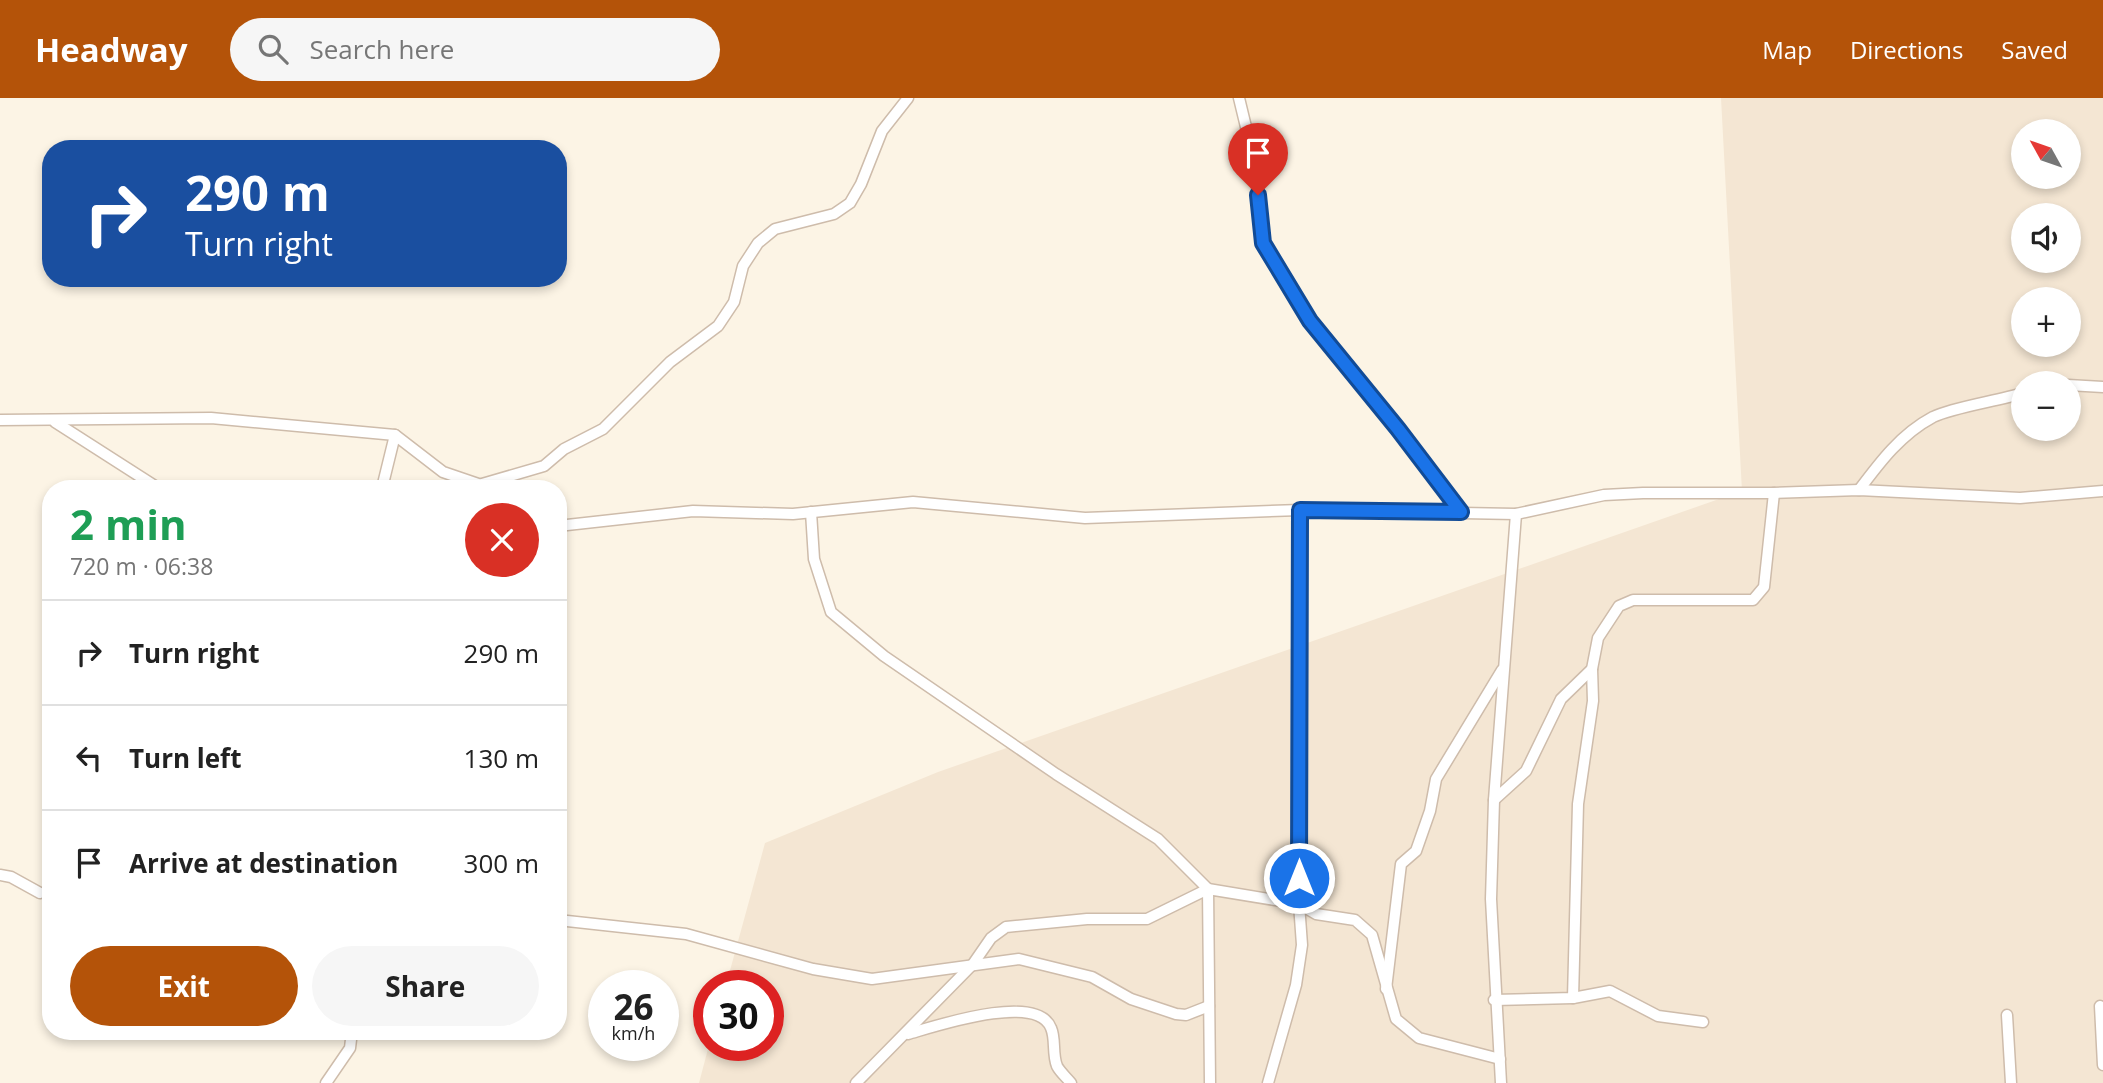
<!DOCTYPE html>
<html lang="en">
<head>
<meta charset="utf-8">
<style>
	:root { --surface:#fff; --page:#f6f6f6; --text:#222; --muted:#767676; --line:#e0e0e0; --accent:#b45309 }
	body { margin:0; font-family:"Open Sans",sans-serif; background:var(--page); color:var(--text); height:100vh; display:flex; flex-direction:column; font-size:26px; white-space:nowrap }
	* { box-sizing:border-box; margin:0 }
	p { font-size:23px; color:var(--muted) }
	.icon { flex:none; width:38px; height:38px; fill:none; stroke:currentColor; stroke-width:2; stroke-linecap:round; stroke-linejoin:round }
	.map { position:relative; flex:1; overflow:hidden }
	.drawer { position:absolute; left:42px; top:382px; width:525px; height:560px; display:flex; flex-direction:column; background:var(--surface); border-radius:28px; box-shadow:0 4px 10px #0003 }
	.drawer>* { flex:none }
	.top-card { position:absolute; left:42px; top:42px; width:525px; height:147px; border-radius:28px; box-shadow:0 4px 10px #0003; background:#1a4fa0; color:#fff; overflow:hidden }
	.needle { width:46px; rotate:310deg }
	.buttons { position:absolute; left:2011px; top:21px; display:grid; gap:14px }
	.buttons a { display:grid; place-items:center; width:70px; height:70px; border-radius:50%; background:var(--surface); box-shadow:0 4px 10px #0003; font-size:35px }
	.speed { position:absolute; left:588px; top:872px; display:flex; gap:14px; font-size:35px; font-weight:700; text-align:center }
	.speed>* { display:grid; place-content:center; width:91px; height:91px; border-radius:50%; background:var(--surface); box-shadow:0 4px 10px #0003; line-height:1 }
	.speed small { font-size:18px; font-weight:400 }
	.speed .limit { border:10px solid #d22; background:#fff; color:#111 }
	.pin { position:absolute; display:grid; place-items:center; width:60px; height:60px; color:#fff; margin:-72px -30px; border-radius:50% 50% 50% 0; rotate:-45deg; box-shadow:0 0 7px #0007 }
	.pin .icon { rotate:45deg }
	.me { position:absolute; width:77px; margin:-38px; rotate:0deg; stroke-linejoin:round; filter:drop-shadow(0 0 5px #0008) }
	.turn { display:flex; align-items:center; gap:24px; height:147px; padding:0 28px; font-size:32px }
	.turn .icon { width:91px; height:91px; stroke-width:2.5 }
	.turn b { display:block; font-size:49px; line-height:60px }
	.round { display:grid; place-items:center; flex:none; width:74px; height:74px; border-radius:37px; background:var(--page) }
	.headline { display:flex; align-items:center; justify-content:space-between; height:119px; padding:0 28px }
	h1 { font-size:42px; font-weight:700; line-height:52px; color:#1e9e55 }
	.button { display:flex; gap:14px; margin-top:auto; padding:14px 28px }
	.button a { flex:1; height:80px; border-radius:42px; background:var(--accent); color:#fff; font-size:28px; font-weight:700; line-height:80px; text-align:center }
	.button a+a { background:var(--page); color:var(--text) }
	ul { padding:0; list-style:none }
	li { display:flex; align-items:center; gap:21px; height:105px; padding:0 28px; border-top:2px solid var(--line) }
	li div { flex:1 }
	li b { display:block; font-size:26px }
	li em { font-style:normal }
	header { display:flex; align-items:center; gap:42px; box-sizing:border-box; height:98px; padding:0 35px; background:var(--accent); color:#fff }
	header strong { font-size:33px }
	nav { display:flex; gap:38px; margin-inline-start:auto; font-size:24px }
	.search { width:490px; height:63px; background:var(--page); display:flex; align-items:center; gap:18px; box-sizing:border-box; padding:0 24px; border-radius:38px; color:var(--muted); font-size:26px }
	.map>svg:first-child { display:block }
	.residential { fill:#f4e6d3; fill-rule:evenodd }
	.lines { fill:none; stroke-linecap:round; stroke-linejoin:round }
	.minor-casing { stroke:#cebcab; stroke-width:13 }
	.minor { stroke:#fff; stroke-width:10 }
	.route-casing { stroke:#114b97; stroke-width:18 }
	.route { stroke:#1a73e8; stroke-width:12 }
</style>
</head>
<body>
<header>
<strong>Headway</strong>
<div class="search"><svg class="icon" aria-label="search" viewBox="0 0 24 24"><circle cx="10" cy="10" r="6"/><path d="M15 15l6 6"/></svg>Search here</div>
<nav><a>Map</a><a>Directions</a><a>Saved</a></nav>
</header>
<div class="map">
<svg width="2103" height="985" viewBox="0 0 2103 985">
	<rect width="100%" height="100%" fill="#fcf4e5"/>
	<!-- residential -->
	<path class="residential" d="M1721,0H2103V985H699L709,947H768V887H726L765,745L938,674L1742,393ZM2023,33H2068V79H2023ZM2023,117H2068V163H2023ZM2023,201H2068V247H2023ZM2023,285H2068V331H2023Z"/>
	<g class="lines">
		<!-- minor casing -->
		<g class="minor-casing">
			<g id="minor">
				<polyline points="1239,0 1254,62 1263,145 1310,224 1398,332 1461,414"/>
				<polyline points="2053,285 2056,285"/>
				<polyline points="2068,287 2103,289"/>
				<polyline points="0,322 211,320 395,337 443,374 487,389"/>
				<polyline points="55,324 158,390"/>
				<polyline points="482,386 544,368 564,351 603,331 670,264 718,228 734,204 743,168 758,145 775,131 834,116 850,105 861,86 882,33 908,0"/>
				<polyline points="382,390 395,337"/>
				<path d="M1859,392C1880,364 1901,336 1933,319C1954,309 1998,303 2023,295"/>
				<polyline points="811,414 814,461 831,514 884,558 1056,676 1158,741 1208,791 1147,821 1087,821 1006,829 991,840 973,866 856,985"/>
				<polyline points="558,428 693,413 793,416 913,404 1085,420 1300,412 1516,416 1604,397 1643,395 1774,395 1859,392 2020,400 2103,393"/>
				<polyline points="1494,702 1526,673 1561,601 1592,571 1598,540 1619,508 1633,502 1753,502 1764,489 1774,395"/>
				<polyline points="0,777 11,779 40,795"/>
				<polyline points="1299,806 1316,816 1355,822 1372,837 1396,921 1419,940 1500,961"/>
				<polyline points="558,822 686,836 813,871 872,881 1019,861 1092,879 1131,901 1176,916 1186,917 1209,908"/>
				<polyline points="1386,891 1401,766 1416,753 1430,713 1436,681 1502,572"/>
				<polyline points="1573,900 1578,706 1593,603 1592,571"/>
				<polyline points="1494,902 1573,900 1610,893 1658,918 1703,924"/>
				<polyline points="2100,908 2103,967"/>
				<polyline points="2007,917 2011,985"/>
				<path d="M908,936C936,928 1037,894 1051,930C1056,941 1052,956 1057,968C1060,974 1067,980 1071,985"/>
				<polyline points="326,985 350,950 352,933"/>
				<polyline points="1210,985 1208,791 1299,806 1300,412"/>
				<polyline points="1268,985 1296,887 1302,847 1299,806"/>
				<polyline points="1501,985 1491,801 1494,702 1516,416"/>
			</g>
		</g>
		<!-- minor -->
		<use href="#minor" class="minor"/>
	</g>
	<g class="lines">
		<!-- route casing -->
		<g class="route-casing">
			<polyline id="route" points="1258,97 1263,145 1310,223 1398,331 1461,414 1300,412 1299,780"/>
		</g>
		<!-- route -->
		<use href="#route" class="route"/>
	</g>
</svg>
<div class="buttons">
<a><svg class="needle" viewBox="-14 -14 28 28"><path d="M0-13l5 13h-10z" fill="#e53935"/><path d="M0 13l5-13h-10z" fill="#767676"/></svg></a>
<a><svg class="icon" aria-label="sound" viewBox="0 0 24 24"><path d="M4 9h4l5-4v14l-5-4H4zM17 9q2 3 0 6"/></svg></a>
<a>+</a>
<a>−</a>
</div>
<div class="speed"><div>26<small>km/h</small></div><div class="limit">30</div></div>
<div class="pin" style="left:1258px;top:97px;background:#d93025"><svg class="icon" aria-label="arrive" viewBox="0 0 24 24"><path d="M6 21V4h12l-3 4 3 4H6"/></svg></div>
<svg class="me" style="left:1299px;top:780px" viewBox="-20 -20 40 40"><circle r="17" fill="#1a73e8" stroke="#fff" stroke-width="3"/><path d="M0-11L8 9 0 5-8 9z" fill="#fff"/></svg>
<div class="top-card">
<div class="turn"><svg class="icon" aria-label="right" viewBox="0 0 24 24"><path d="M7 20v-9h11M14 6l5 5-5 5"/></svg><div><b>290 m</b>Turn right</div></div>
</div>
<section class="drawer">
<div class="headline"><div><h1>2 min</h1><p>720 m · 06:38</p></div><a class="round" style="background:#d93025;color:#fff"><svg class="icon" aria-label="close" viewBox="0 0 24 24"><path d="M6 6l12 12M18 6L6 18"/></svg></a></div>
<ul>
<li><svg class="icon" aria-label="right" viewBox="0 0 24 24"><path d="M7 20v-9h11M14 6l5 5-5 5"/></svg><div><b>Turn right</b></div><em>290 m</em></li>
<li><svg class="icon" aria-label="left" viewBox="0 0 24 24"><path d="M17 20v-9H6M10 6l-5 5 5 5"/></svg><div><b>Turn left</b></div><em>130 m</em></li>
<li><svg class="icon" aria-label="arrive" viewBox="0 0 24 24"><path d="M6 21V4h12l-3 4 3 4H6"/></svg><div><b>Arrive at destination</b></div><em>300 m</em></li>
</ul>
<div class="button"><a>Exit</a><a>Share</a></div>
</section>
</div>
</body>
</html>
